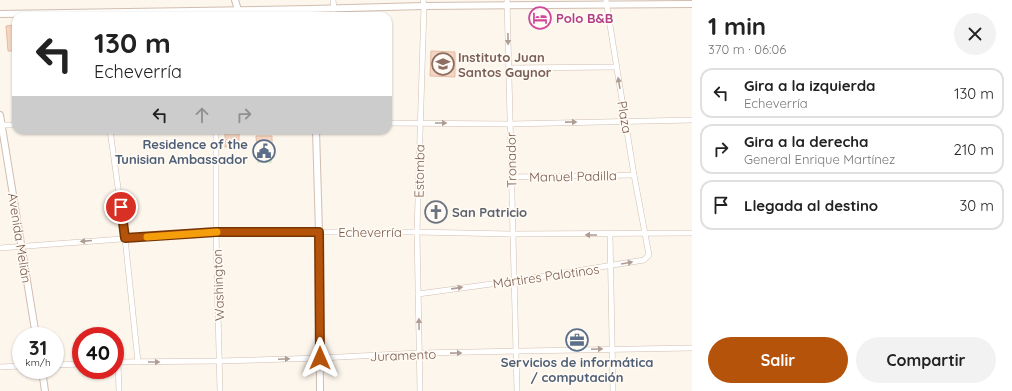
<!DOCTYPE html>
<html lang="es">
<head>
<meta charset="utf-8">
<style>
	:root { --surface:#fff; --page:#f2f2f2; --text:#222; --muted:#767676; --line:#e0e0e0; --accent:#b45309 }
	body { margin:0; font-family:Quicksand,sans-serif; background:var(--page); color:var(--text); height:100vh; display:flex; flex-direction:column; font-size:15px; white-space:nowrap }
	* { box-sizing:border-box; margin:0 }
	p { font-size:13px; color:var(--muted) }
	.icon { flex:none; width:22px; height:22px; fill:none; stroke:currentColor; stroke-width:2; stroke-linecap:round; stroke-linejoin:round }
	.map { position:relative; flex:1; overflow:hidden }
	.side { display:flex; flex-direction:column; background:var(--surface); width:320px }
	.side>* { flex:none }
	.guide { position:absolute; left:12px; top:12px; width:380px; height:122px; border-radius:12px; box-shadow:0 1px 3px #0004; background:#fff; color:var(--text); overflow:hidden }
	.speed { position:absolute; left:12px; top:327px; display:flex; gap:8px; font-size:20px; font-weight:700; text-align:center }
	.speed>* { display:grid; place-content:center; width:52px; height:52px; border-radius:50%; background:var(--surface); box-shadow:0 1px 3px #0004; line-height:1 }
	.speed small { font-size:10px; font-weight:400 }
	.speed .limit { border:6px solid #d22; background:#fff; color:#111 }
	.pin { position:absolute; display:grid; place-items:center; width:34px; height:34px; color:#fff; margin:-17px; border:2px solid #fff; border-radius:50%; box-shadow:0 1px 4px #0007 }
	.me { position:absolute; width:44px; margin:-22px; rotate:0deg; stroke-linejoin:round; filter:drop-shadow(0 0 3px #0008) }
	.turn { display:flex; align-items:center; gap:14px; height:84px; padding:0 16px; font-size:18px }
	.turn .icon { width:52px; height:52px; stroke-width:2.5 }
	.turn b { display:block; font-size:28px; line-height:34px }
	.lanes { display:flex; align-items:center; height:38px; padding:0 16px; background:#0003; justify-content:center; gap:20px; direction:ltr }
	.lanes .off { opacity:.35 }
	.round { display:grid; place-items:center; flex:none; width:42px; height:42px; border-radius:21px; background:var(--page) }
	.head { display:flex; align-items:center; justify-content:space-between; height:68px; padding:0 16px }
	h1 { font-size:24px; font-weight:700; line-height:30px }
	.cta { display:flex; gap:8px; margin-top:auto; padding:8px 16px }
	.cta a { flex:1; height:46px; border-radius:24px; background:var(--accent); color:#fff; font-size:16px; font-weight:700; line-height:46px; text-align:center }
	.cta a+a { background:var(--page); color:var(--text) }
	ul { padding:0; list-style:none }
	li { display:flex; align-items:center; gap:12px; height:50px; margin:0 8px 6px; padding:0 8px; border:2px solid var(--line); border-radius:12px }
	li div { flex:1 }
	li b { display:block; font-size:15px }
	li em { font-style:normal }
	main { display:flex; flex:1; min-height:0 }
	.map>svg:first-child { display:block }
	.green { fill:#d8ecc9 }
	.building { fill:#f3d5c3; stroke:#e6bba3 }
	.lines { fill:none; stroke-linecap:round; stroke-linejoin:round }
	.minor-casing { stroke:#d1beb0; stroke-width:6 }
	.tertiary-casing { stroke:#d1beb0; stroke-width:8 }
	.minor { stroke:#fff; stroke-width:5 }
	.tertiary { stroke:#fff; stroke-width:6 }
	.oneway { fill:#af9d94 }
	.route-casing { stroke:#753606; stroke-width:10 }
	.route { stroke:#b45309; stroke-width:7 }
	.slow { stroke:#f59e0b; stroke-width:7 }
	.labels { text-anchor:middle; stroke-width:3.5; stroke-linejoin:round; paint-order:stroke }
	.hotel-label { font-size:13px; font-weight:bold; fill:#b23c85; stroke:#fffaf3; text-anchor:start }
	.education-label { font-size:13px; font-weight:bold; fill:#785e54; stroke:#fffaf3; text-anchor:start }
	.street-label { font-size:13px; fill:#7a5c4d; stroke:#fffaf3 }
	.service-label { font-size:13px; font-weight:bold; fill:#4e5e75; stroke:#fffaf3; text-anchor:end }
	.worship-label { font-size:13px; font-weight:bold; fill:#5b616d; stroke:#fffaf3; text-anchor:start }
</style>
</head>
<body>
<main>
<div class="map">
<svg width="692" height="391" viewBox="0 0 692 391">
	<rect width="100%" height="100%" fill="#fdf6ec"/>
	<!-- green -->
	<rect class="green" x="257" y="151" width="15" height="12"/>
	<!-- building -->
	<g class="building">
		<polygon points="16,25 16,51 8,51 6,26"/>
		<polygon points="431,51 455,52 455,77 430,76"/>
		<rect x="225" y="132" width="14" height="15"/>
		<polygon points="256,136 272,136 272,151 257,151"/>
	</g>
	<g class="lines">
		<!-- minor casing -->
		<g class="minor-casing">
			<g id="minor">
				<polyline points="333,0 334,9"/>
				<polyline points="507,0 517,391"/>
				<polyline points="509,68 616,67"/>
				<polyline points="388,123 511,124 692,120"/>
				<polyline points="0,125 16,125"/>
				<polyline points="110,130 125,238 138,362"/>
				<polyline points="216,130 216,232 220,391"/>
				<polyline points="512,177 634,175"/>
				<polyline points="610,235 613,391"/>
				<polyline points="0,248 216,232 417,232 512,234 692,233"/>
				<polyline points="418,294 514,281 644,260 649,255 634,175 606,0"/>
				<polyline points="115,362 220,361 320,358 419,353 692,348"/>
				<polyline points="118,362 119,391"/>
				<polyline points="55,365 81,364"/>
				<polyline points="0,367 21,366"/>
				<polyline points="420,391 417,232 424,6 423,0"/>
			</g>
		</g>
		<!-- tertiary casing -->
		<g class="tertiary-casing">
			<g id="tertiary">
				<polyline points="235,0 238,10"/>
				<polyline points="0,14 311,9 424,6 692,4"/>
				<polyline points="0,115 36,336"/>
				<polyline points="316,130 319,232 320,391"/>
				<polyline points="42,370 45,391"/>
			</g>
		</g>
		<!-- minor -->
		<use href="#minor" class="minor"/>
		<!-- tertiary -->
		<use href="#tertiary" class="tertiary"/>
	</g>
	<!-- one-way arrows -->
	<defs><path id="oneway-solid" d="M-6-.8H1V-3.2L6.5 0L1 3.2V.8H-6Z"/></defs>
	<g class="oneway">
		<use href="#oneway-solid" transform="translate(508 39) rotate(89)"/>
		<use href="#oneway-solid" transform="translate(619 83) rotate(-100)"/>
		<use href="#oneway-solid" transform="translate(571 122) rotate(-1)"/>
		<use href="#oneway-solid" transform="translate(441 123)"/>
		<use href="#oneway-solid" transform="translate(591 235) rotate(-180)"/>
		<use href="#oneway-solid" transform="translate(86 241) rotate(175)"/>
		<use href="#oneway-solid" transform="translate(627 263) rotate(-10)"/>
		<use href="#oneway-solid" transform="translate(457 288) rotate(-8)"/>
		<use href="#oneway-solid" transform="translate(419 324) rotate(-91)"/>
		<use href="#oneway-solid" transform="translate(597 349) rotate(-2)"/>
		<use href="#oneway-solid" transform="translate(456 353) rotate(-1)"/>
		<use href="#oneway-solid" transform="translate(284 359) rotate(-2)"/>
		<use href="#oneway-solid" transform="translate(154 362)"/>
	</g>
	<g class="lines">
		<!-- route casing -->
		<g class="route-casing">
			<polyline id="route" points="121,207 125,238 216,232 319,232 320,358"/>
		</g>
		<!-- route -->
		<use href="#route" class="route"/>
		<!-- slow -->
		<polyline class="slow" points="147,237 217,232"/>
	</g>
	<!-- icons -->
	<defs>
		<g id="hotel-ring" transform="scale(1.15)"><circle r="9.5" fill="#fffaf3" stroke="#d1479c" stroke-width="1.5"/><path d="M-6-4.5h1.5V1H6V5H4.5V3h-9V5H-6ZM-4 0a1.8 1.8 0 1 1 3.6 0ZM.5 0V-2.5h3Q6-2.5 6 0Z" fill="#d1479c"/></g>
		<g id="school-ring" transform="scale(1.15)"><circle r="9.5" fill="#fffaf3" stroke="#8d6e63" stroke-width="1.5"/><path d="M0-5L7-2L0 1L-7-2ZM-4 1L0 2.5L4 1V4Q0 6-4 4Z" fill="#8d6e63"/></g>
		<g id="civic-ring" transform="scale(1.15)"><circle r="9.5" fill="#fffaf3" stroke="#5c6f8a" stroke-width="1.5"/><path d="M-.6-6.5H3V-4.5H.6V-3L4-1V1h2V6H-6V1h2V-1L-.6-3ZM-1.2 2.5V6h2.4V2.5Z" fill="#5c6f8a"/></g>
		<g id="church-ring" transform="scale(1.15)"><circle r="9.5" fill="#fffaf3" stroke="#6b7280" stroke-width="1.5"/><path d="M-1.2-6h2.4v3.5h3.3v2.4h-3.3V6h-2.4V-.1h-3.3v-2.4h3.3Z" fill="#6b7280"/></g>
		<g id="office-ring" transform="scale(1.15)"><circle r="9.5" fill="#fffaf3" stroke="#5c6f8a" stroke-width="1.5"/><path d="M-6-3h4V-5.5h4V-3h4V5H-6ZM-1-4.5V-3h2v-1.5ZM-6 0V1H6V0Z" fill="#5c6f8a"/></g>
	</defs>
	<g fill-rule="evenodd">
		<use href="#hotel-ring" x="540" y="18"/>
		<use href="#school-ring" x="443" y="64"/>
		<use href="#civic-ring" x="264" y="151"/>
		<use href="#church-ring" x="436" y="212"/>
		<use href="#office-ring" x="577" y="340"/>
	</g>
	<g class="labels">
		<!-- hotel labels -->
		<g class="hotel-label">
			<text x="556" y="23">Polo B&amp;B</text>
		</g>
		<!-- education labels -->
		<g class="education-label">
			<text x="458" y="62">Instituto Juan<tspan x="458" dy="15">Santos Gaynor</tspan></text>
		</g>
		<!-- street labels -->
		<g class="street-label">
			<text transform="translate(625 117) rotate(80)" y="5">Plaza</text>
			<text transform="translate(511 160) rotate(-91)" y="5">Tronador</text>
			<text transform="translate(419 171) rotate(-89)" y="5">Estomba</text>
			<text transform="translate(573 176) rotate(-1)" y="5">Manuel Padilla</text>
			<text x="370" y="237">Echeverría</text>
			<text transform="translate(20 238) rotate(81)" y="5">Avenida Melián</text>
			<text transform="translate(546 276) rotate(-8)" y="5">Mártires Palotinos</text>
			<text transform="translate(218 285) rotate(-92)" y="5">Washington</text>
			<text transform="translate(403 355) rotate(-2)" y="5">Juramento</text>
		</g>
		<!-- service labels -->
		<g class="service-label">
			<text x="248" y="149">Residence of the<tspan x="248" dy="15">Tunisian Ambassador</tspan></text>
			<text x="577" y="367" text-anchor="middle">Servicios de informática<tspan x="577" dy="15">/ computación</tspan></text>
		</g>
		<!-- worship labels -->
		<g class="worship-label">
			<text x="452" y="217">San Patricio</text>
		</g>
	</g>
</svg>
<div class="speed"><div>31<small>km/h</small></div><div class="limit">40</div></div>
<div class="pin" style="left:121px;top:207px;background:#d93025"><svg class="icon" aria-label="arrive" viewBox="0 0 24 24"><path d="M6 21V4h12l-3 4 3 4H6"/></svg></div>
<svg class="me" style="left:320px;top:358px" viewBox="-20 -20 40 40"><path d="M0-17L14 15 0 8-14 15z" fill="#b45309" stroke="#fff" stroke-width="4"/></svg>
<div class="guide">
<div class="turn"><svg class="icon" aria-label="left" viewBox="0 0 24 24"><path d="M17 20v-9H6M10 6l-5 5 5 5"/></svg><div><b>130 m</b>Echeverría</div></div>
<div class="lanes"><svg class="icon" aria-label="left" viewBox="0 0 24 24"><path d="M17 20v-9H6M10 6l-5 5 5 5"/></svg><svg class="icon off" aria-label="ahead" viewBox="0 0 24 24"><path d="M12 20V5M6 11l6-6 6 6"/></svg><svg class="icon off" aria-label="right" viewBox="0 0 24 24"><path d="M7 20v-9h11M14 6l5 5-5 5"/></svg></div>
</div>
</div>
<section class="side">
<div class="head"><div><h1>1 min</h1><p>370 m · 06:06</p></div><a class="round"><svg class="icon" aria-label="close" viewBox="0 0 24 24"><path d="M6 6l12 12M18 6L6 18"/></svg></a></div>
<ul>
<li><svg class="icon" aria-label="left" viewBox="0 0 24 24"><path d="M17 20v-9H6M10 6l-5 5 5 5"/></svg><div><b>Gira a la izquierda</b><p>Echeverría</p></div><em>130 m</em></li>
<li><svg class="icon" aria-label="right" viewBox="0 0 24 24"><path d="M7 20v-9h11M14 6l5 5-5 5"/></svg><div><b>Gira a la derecha</b><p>General Enrique Martínez</p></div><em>210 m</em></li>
<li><svg class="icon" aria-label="arrive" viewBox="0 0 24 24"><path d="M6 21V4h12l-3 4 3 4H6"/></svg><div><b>Llegada al destino</b></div><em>30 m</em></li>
</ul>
<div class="cta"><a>Salir</a><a>Compartir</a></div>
</section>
</main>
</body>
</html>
